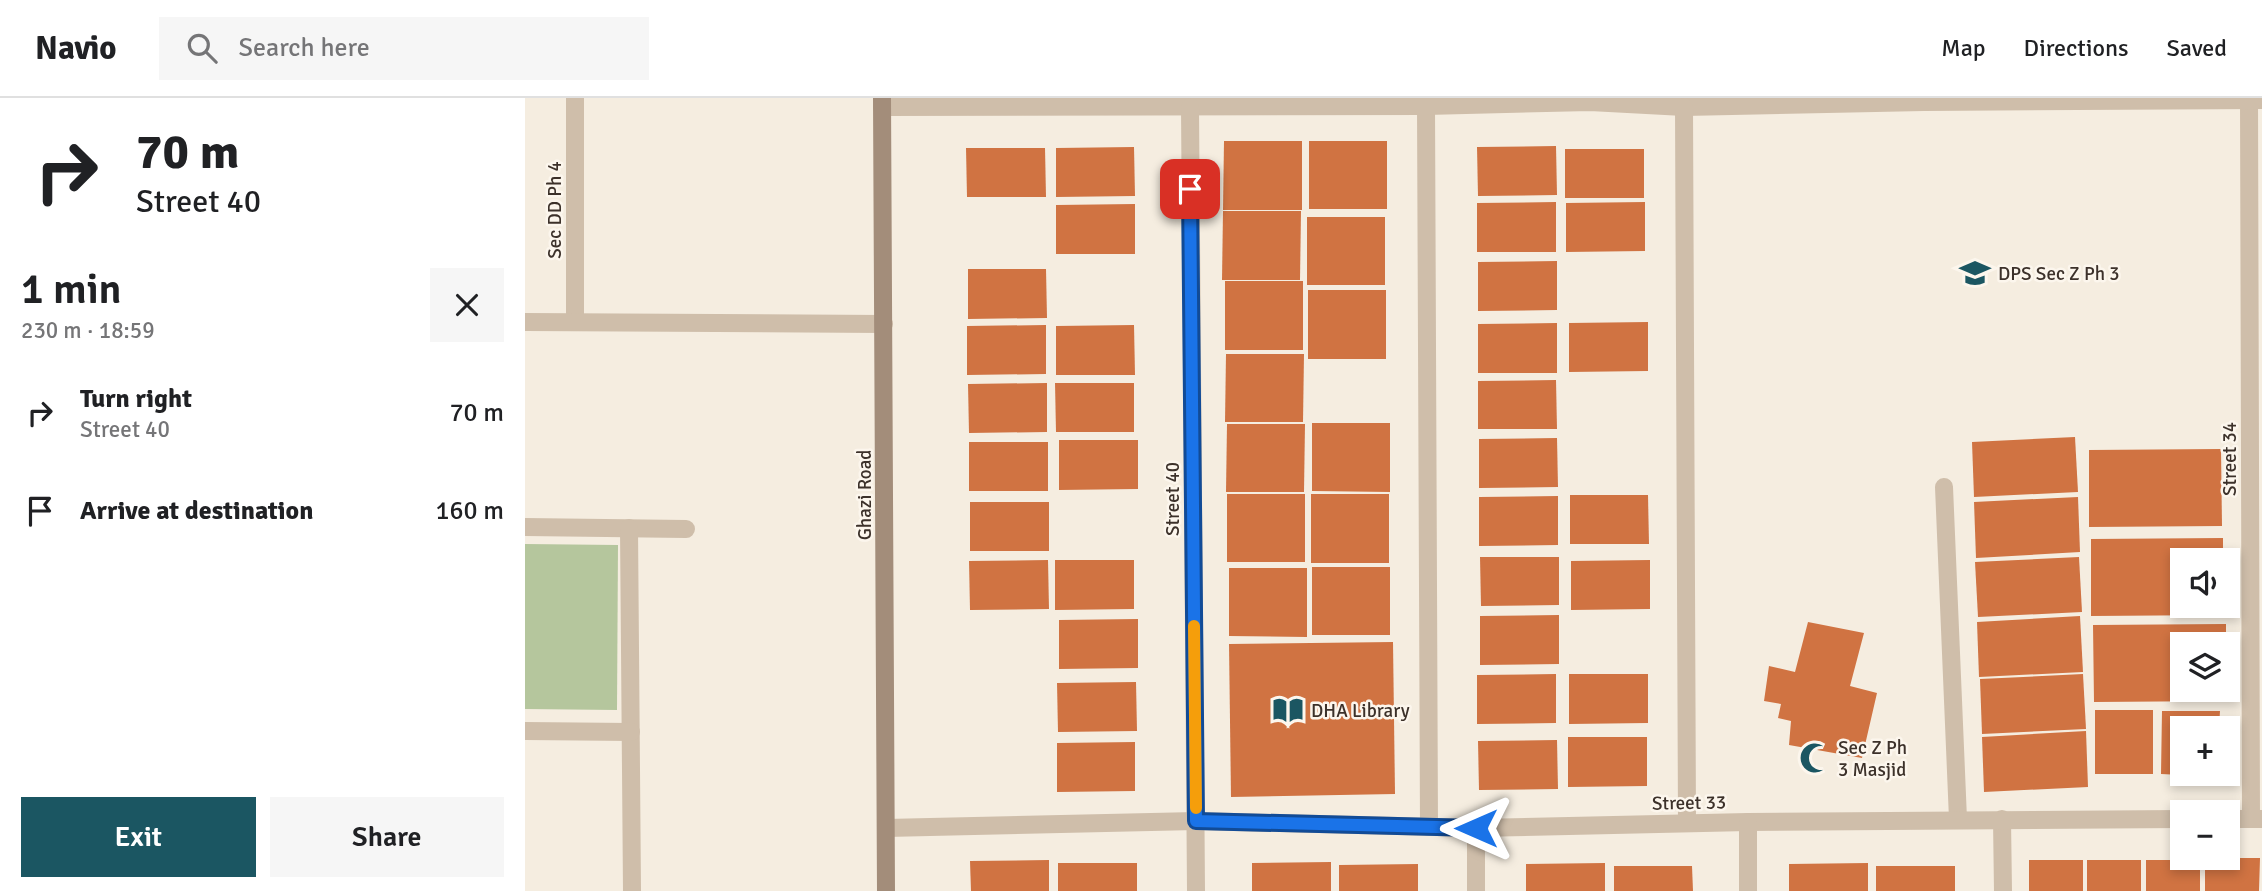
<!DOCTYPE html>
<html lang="en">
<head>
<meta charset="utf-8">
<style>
	:root { --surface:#fff; --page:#f6f6f6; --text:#202124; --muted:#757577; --line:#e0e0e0; --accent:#1b5662 }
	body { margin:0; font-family:Signika,sans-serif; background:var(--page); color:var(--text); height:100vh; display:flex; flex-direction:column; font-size:26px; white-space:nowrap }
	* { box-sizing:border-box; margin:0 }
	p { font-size:23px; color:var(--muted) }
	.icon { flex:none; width:38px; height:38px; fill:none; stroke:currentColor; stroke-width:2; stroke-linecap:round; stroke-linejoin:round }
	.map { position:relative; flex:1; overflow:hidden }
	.side { display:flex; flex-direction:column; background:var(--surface); width:525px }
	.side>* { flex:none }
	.banner { background:#fff; color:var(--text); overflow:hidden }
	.fabs { position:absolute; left:1645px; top:450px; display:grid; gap:14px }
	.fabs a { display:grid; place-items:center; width:70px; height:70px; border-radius:0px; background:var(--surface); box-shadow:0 4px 10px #0003; font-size:35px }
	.pin { position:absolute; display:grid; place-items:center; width:60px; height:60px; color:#fff; margin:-30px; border-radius:14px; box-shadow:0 4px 10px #0006 }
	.me { position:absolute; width:77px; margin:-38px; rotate:270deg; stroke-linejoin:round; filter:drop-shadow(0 0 5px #0008) }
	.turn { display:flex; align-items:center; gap:24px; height:147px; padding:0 21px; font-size:32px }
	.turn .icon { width:91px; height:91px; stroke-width:2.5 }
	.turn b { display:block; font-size:49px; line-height:60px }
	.round { display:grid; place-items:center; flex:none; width:74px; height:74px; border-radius:0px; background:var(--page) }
	.summary { display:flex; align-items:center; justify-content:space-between; height:119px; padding:0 21px }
	h1 { font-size:42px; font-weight:600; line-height:52px }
	.action { display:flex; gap:14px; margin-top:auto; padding:14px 21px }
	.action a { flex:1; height:80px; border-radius:0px; background:var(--accent); color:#fff; font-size:28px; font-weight:600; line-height:80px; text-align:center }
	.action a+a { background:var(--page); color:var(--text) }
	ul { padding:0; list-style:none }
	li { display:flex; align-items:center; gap:21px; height:98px; padding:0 21px }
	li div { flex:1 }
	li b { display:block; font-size:26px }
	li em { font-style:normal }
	header { display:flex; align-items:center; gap:42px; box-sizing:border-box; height:98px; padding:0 35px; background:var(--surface); border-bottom:2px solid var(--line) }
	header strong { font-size:33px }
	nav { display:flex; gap:38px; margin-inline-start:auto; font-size:24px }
	.search { width:490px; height:63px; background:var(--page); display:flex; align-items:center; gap:18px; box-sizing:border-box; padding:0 24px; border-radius:0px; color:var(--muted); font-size:26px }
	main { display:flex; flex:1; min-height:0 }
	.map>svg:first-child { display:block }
	.green { fill:#b5c69d }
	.building { fill:#d07342 }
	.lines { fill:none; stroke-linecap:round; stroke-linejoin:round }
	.minor { stroke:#cfbeaa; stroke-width:18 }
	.secondary { stroke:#a38d7a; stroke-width:18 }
	.route-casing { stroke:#114b97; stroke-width:18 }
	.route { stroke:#1a73e8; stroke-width:12 }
	.slow { stroke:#f59e0b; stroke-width:12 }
	.labels { text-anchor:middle; stroke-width:5; stroke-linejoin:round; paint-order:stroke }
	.street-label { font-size:19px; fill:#3c312a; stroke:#fcf6ed }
	.poi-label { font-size:19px; fill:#3c312a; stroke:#fcf6ed; text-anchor:start }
</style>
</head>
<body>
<header>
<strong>Navio</strong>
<div class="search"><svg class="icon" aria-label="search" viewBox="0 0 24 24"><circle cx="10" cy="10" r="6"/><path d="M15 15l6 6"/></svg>Search here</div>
<nav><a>Map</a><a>Directions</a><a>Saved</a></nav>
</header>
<main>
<section class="side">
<div class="banner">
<div class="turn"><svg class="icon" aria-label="right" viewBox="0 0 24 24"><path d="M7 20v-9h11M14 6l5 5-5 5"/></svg><div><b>70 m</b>Street 40</div></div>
</div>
<div class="summary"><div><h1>1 min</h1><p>230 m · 18:59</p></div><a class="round"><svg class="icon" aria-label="close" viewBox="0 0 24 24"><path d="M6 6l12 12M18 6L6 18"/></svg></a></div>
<ul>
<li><svg class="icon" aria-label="right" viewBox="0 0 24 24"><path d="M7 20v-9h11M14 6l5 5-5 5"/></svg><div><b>Turn right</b><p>Street 40</p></div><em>70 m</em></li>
<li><svg class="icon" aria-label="arrive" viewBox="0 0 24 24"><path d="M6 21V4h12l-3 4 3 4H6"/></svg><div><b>Arrive at destination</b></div><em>160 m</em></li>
</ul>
<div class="action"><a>Exit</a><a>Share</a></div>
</section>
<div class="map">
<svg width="1737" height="793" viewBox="0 0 1737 793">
	<rect width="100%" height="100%" fill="#f5ede0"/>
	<!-- green -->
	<polygon class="green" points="0,446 93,447 92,612 0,611"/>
	<!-- building -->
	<g class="building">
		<polygon points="699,43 777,43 777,112 698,112"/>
		<rect x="784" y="43" width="78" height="68"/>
		<polygon points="1031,48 1032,97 953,98 952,49"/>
		<polygon points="609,49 610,98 531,99 531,50"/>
		<polygon points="441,50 520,50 521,99 442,99"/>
		<rect x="1040" y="51" width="79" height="49"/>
		<polygon points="1031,104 1031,154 952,154 952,105"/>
		<polygon points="1120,104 1120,153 1041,154 1041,105"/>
		<polygon points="610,106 610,156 531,156 531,107"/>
		<polygon points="698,113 776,113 775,182 697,182"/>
		<rect x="782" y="119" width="78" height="68"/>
		<polygon points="1032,163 1032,212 953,213 953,164"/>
		<polygon points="443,171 521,171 522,220 443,221"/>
		<rect x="700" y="183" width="78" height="69"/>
		<rect x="783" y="192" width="78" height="69"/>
		<polygon points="1123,224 1123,273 1044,274 1044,225"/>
		<polygon points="1032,225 1032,275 953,275 953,226"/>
		<polygon points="521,227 521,276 442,277 442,228"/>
		<polygon points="609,227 610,277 531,277 531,228"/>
		<polygon points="701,256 779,256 778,324 700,324"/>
		<polygon points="1031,282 1032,331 953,331 953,283"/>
		<polygon points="522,285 522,334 444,335 443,286"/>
		<polygon points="530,285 609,285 609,334 531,334"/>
		<polygon points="787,325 865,325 865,394 787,393"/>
		<polygon points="702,326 780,326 779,394 701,394"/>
		<polygon points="1550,339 1553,394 1449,399 1447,344"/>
		<polygon points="1032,340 1033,389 954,390 954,341"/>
		<polygon points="534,342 613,342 613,391 534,392"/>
		<rect x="444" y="344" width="79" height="49"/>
		<polygon points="1696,351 1697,428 1564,429 1564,352"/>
		<rect x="702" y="396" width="78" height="68"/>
		<rect x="786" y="396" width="78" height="69"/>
		<polygon points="1045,397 1123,397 1124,446 1045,446"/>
		<polygon points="1033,398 1033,447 954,448 954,399"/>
		<polygon points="1553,399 1555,454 1451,460 1449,404"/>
		<rect x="445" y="404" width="79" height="49"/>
		<polygon points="1698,440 1698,462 1657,462 1657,508 1699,508 1699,517 1566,518 1566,441"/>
		<polygon points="955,459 1034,459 1034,507 956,508"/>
		<polygon points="1554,459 1557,514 1453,519 1450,464"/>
		<polygon points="523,462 524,511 445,512 444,463"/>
		<polygon points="530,462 609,462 609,511 530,512"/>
		<polygon points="1125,462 1125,511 1046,512 1046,463"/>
		<rect x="787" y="469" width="78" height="68"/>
		<polygon points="704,470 782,470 782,539 704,538"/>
		<polygon points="1034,517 1034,566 955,567 955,518"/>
		<polygon points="1555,518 1558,574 1454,579 1452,524"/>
		<polygon points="613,521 613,570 534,571 534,522"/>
		<polygon points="1283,524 1339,535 1325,588 1352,595 1337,660 1264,647 1266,623 1253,620 1256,606 1239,603 1244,568 1270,574"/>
		<polygon points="1701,526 1701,546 1657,546 1657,592 1701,592 1701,603 1569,604 1568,527"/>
		<polygon points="868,544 870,696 706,699 704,546"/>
		<polygon points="1031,576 1031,625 952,626 952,577"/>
		<polygon points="1044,576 1123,576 1123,625 1044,626"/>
		<polygon points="1558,576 1561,631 1457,636 1455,581"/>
		<polygon points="611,584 612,633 533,634 532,585"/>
		<rect x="1570" y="612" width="58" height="64"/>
		<polygon points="1637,613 1695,613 1694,630 1657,630 1657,677 1636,676"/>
		<polygon points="1561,633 1563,689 1459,694 1457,639"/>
		<polygon points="1043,639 1122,639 1122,688 1043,689"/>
		<polygon points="1032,642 1033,691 954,692 953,643"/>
		<polygon points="610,644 610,693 532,694 532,645"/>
		<polygon points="1680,760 1735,760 1734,793 1680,793"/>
		<polygon points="524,762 524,793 446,793 445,763"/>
		<rect x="1504" y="762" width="54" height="31"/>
		<rect x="1562" y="762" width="54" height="31"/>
		<rect x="1621" y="762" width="54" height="31"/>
		<polygon points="806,764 806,793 727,793 727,765"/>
		<rect x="533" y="765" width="79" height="28"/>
		<polygon points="1080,765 1080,793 1001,793 1001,766"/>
		<polygon points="1343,765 1343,793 1264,793 1264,766"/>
		<polygon points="893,766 893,793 814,793 814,767"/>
		<polygon points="1089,768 1167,768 1168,793 1089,793"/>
		<rect x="1351" y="768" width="79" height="25"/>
	</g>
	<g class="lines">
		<!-- minor -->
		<g class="minor">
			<polyline points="50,0 50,224"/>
			<polyline points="1724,0 1726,721"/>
			<polyline points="901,8 904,729"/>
			<polyline points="357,9 901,8 1065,4 1159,9 1399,4 1737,2"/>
			<polyline points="665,9 671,793"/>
			<polyline points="1159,9 1162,725"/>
			<polyline points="0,224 359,226"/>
			<polyline points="1419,389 1433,721"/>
			<polyline points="0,429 161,431"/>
			<polyline points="104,430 107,793"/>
			<polyline points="0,633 106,634"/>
			<polyline points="1477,721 1478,793"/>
			<polyline points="1703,721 1737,721"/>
			<polyline points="361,730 671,723 951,730 1223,724 1657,721"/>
			<polyline points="951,730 951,793"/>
			<polyline points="1223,793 1223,724"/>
		</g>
		<!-- secondary -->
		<polyline class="secondary" points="357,0 361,793"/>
	</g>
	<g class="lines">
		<!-- route casing -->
		<g class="route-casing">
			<polyline id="route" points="665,91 671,723 951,730"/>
		</g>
		<!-- route -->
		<use href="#route" class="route"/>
		<!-- slow -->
		<polyline class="slow" points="669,528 671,710"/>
	</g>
	<!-- icons -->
	<defs>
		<g id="school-bare" transform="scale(2.415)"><path d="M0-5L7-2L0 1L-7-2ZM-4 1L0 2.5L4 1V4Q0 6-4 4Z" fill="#1b5662" stroke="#fcf6ed" stroke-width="2.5" paint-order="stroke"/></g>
		<g id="library-bare" transform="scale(2.415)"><path d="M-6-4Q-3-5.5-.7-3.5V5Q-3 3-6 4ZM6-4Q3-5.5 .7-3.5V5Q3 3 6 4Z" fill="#1b5662" stroke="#fcf6ed" stroke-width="2.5" paint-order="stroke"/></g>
		<g id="mosque-bare" transform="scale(2.415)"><path d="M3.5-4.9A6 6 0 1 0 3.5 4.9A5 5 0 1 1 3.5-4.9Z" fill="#1b5662" stroke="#fcf6ed" stroke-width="2.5" paint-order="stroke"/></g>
	</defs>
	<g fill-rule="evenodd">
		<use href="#school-bare" x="1450" y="175"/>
		<use href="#library-bare" x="763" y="612"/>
		<use href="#mosque-bare" x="1290" y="660"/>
	</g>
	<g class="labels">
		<!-- street labels -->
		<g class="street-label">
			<text transform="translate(29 112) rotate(-90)" y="7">Sec DD Ph 4</text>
			<text transform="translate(1704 361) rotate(-90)" y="7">Street 34</text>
			<text transform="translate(339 397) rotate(-90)" y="7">Ghazi Road</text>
			<text transform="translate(647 401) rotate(-90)" y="7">Street 40</text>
			<text transform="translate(1164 704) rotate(-1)" y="7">Street 33</text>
		</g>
		<!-- poi labels -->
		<g class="poi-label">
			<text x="1473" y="182">DPS Sec Z Ph 3</text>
			<text x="786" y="619">DHA Library</text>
			<text x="1313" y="656">Sec Z Ph<tspan x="1313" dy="22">3 Masjid</tspan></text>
		</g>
	</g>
</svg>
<div class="fabs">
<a><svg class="icon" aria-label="sound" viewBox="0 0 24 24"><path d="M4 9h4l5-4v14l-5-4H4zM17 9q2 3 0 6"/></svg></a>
<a><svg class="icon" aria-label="layers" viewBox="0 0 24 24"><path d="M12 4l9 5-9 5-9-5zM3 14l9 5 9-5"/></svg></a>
<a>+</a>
<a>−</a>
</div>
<div class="pin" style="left:665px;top:91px;background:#d93025"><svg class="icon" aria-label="arrive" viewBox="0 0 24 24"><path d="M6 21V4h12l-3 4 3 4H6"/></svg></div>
<svg class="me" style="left:951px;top:730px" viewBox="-20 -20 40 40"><path d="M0-17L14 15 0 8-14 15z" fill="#1a73e8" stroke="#fff" stroke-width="4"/></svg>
</div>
</main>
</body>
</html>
